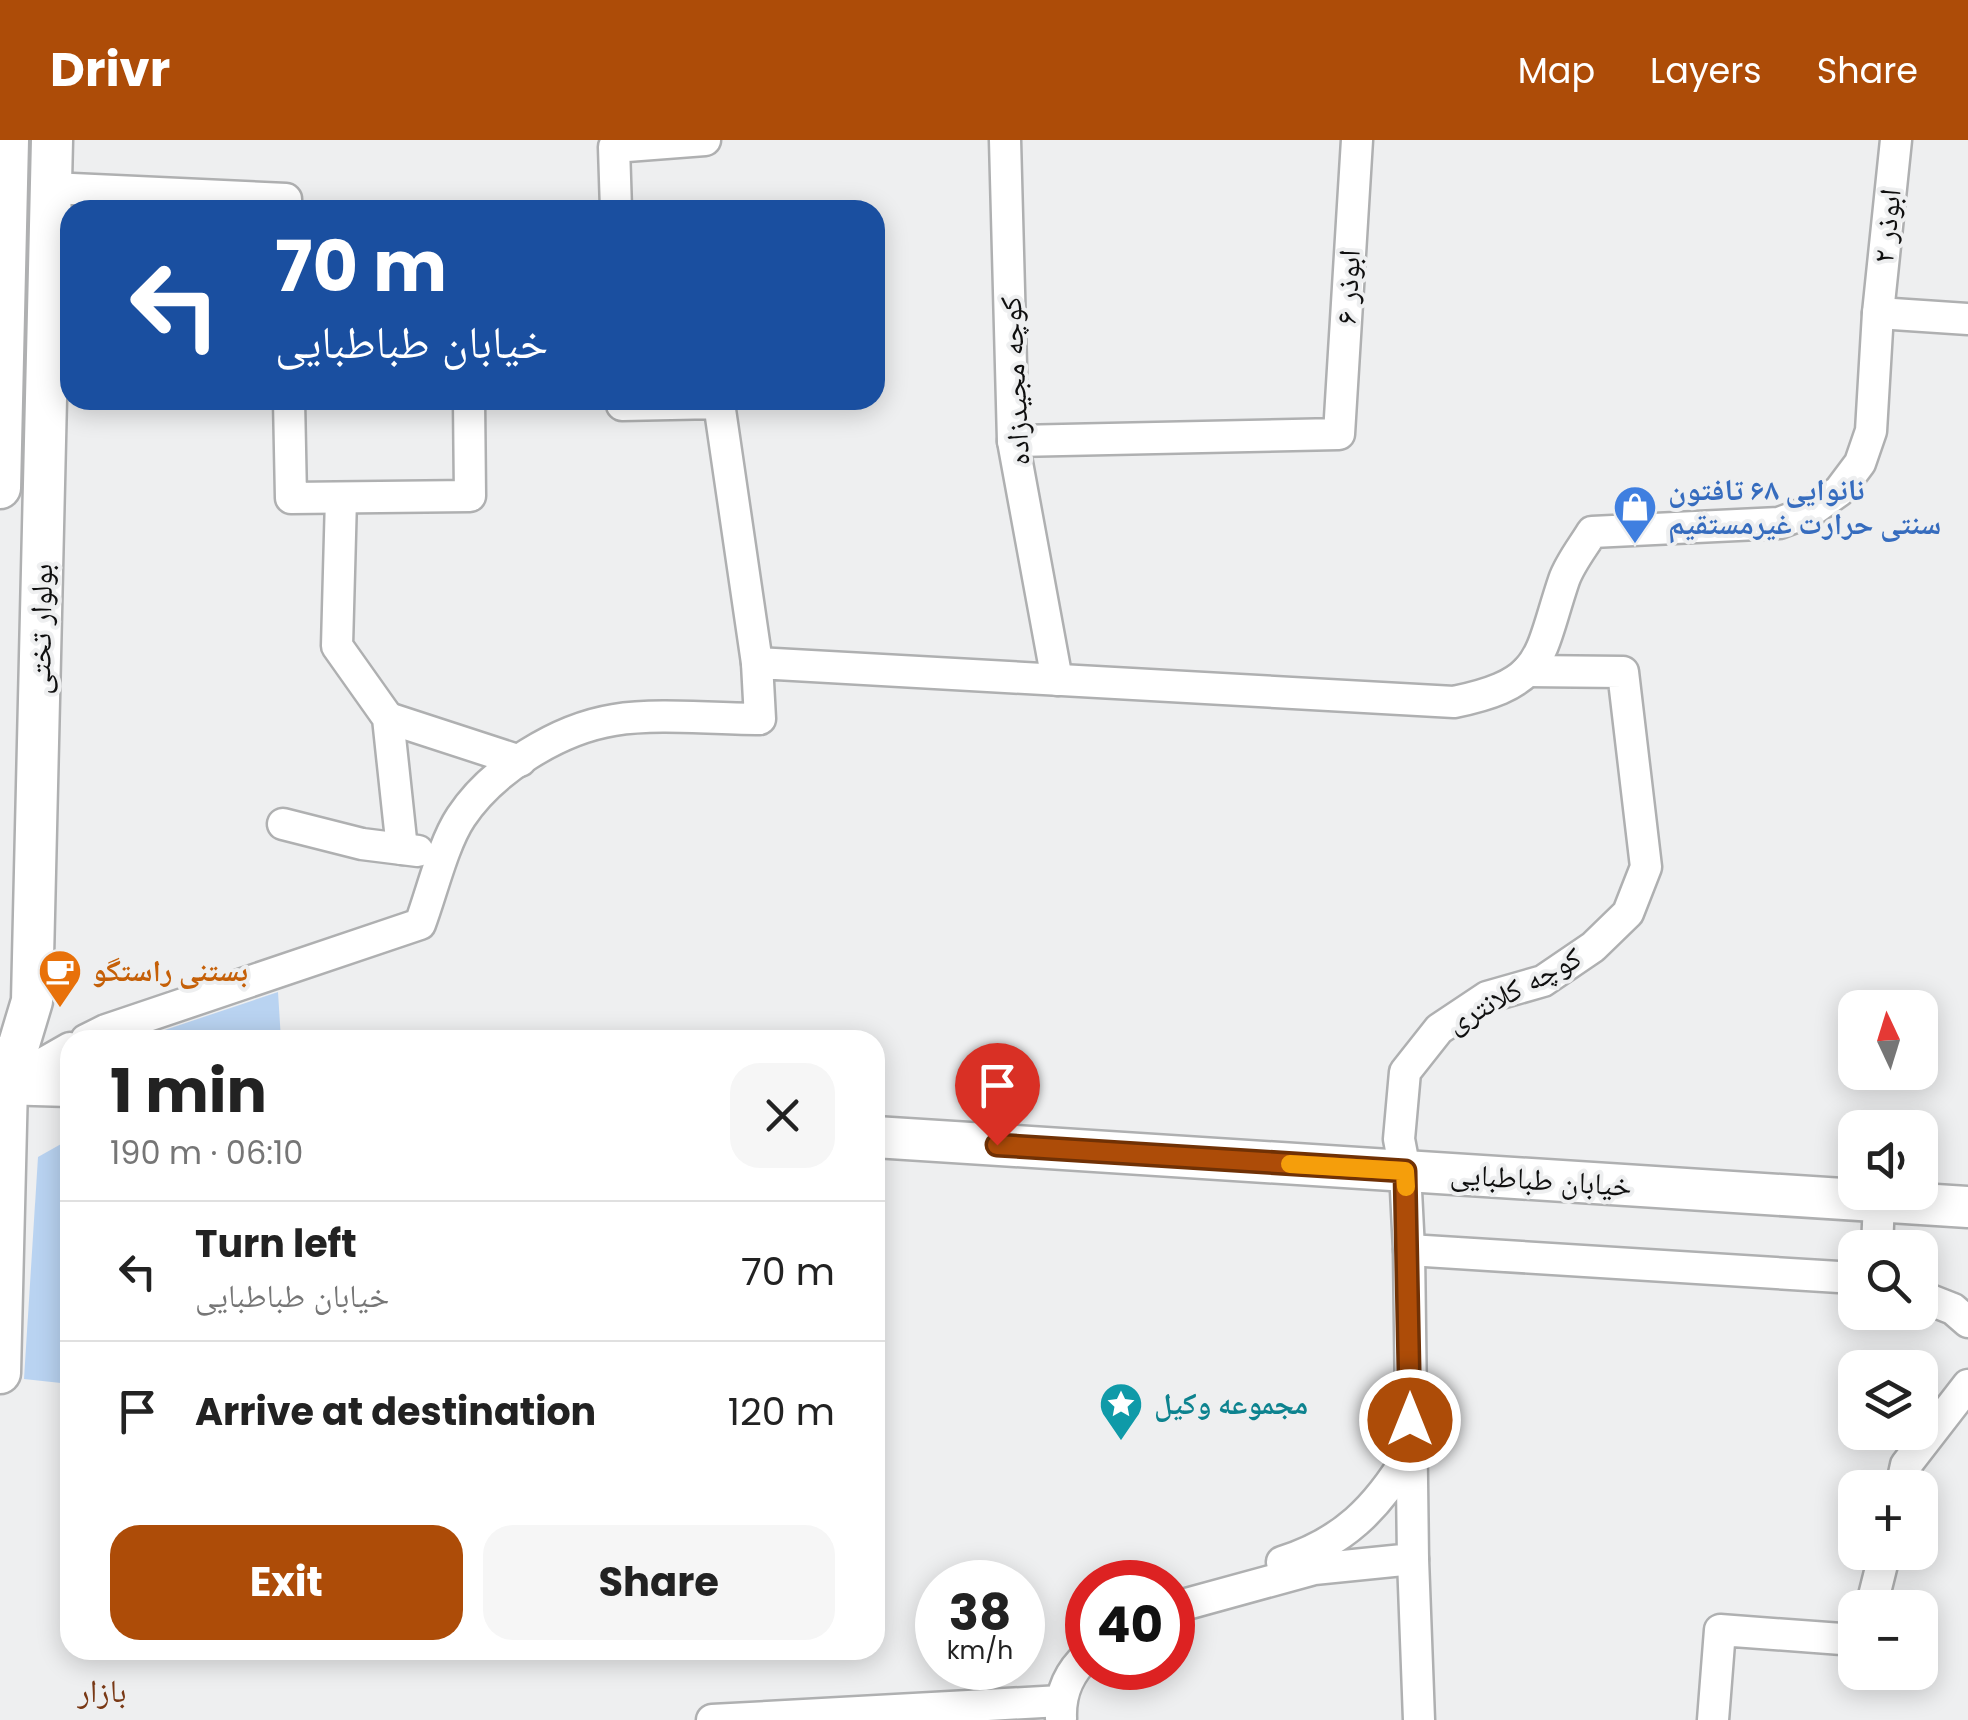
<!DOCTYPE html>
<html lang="en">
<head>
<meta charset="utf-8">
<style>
	:root { --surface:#fff; --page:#f6f6f6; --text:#222; --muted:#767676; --line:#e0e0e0; --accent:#ad4c08 }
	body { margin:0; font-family:Poppins,"Noto Naskh Arabic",sans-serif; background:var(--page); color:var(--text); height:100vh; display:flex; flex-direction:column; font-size:38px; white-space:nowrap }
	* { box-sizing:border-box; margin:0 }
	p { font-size:32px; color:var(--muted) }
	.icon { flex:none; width:55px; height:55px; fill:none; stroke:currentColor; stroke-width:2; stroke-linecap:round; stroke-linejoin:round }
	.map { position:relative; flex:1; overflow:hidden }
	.side { position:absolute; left:60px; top:890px; width:825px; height:630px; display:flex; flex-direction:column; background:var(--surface); border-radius:30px; box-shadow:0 5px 25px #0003 }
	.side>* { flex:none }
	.guide { position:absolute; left:60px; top:60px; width:825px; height:210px; border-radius:30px; box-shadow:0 5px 25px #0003; background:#1a4fa0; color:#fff; overflow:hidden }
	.needle { width:65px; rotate:356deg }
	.controls { position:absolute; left:1838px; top:850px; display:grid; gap:20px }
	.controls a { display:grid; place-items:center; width:100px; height:100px; border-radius:20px; background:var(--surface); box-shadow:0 5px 25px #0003; font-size:50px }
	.speed { position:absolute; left:915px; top:1420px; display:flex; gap:20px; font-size:50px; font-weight:700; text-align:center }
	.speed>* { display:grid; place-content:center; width:130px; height:130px; border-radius:50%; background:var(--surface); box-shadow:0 5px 25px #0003; line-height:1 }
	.speed small { font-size:25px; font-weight:400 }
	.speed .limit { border:15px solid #d22; background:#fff; color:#111 }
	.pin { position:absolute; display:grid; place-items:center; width:85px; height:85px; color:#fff; margin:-102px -42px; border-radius:50% 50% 50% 0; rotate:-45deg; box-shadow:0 0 10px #0007 }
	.pin .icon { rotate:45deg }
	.me { position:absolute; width:110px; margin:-55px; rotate:0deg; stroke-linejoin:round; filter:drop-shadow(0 0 8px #0008) }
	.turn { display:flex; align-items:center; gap:35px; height:210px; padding:0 50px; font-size:45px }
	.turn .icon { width:130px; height:130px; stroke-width:2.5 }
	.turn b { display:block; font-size:70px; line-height:85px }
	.round { display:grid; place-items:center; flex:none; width:105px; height:105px; border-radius:30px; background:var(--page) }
	.head { display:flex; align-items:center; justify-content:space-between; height:170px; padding:0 50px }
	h1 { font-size:60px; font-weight:700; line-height:75px }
	.cta { display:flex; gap:20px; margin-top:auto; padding:20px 50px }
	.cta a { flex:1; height:115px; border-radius:30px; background:var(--accent); color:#fff; font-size:40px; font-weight:700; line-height:115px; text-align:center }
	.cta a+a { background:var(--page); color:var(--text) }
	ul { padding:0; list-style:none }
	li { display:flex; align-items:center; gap:30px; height:140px; padding:0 50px; border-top:2px solid var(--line) }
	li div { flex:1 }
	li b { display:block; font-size:38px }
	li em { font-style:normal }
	header { display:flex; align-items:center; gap:60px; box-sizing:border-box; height:140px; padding:0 50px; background:var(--accent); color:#fff }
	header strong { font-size:48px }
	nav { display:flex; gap:55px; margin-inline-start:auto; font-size:35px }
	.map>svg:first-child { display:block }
	.building { fill:#b9d3f1 }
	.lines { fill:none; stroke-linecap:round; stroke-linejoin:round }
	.minor-casing { stroke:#afb0b1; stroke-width:35 }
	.major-casing { stroke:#afb0b1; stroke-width:45 }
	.minor { stroke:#fff; stroke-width:30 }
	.major { stroke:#fff; stroke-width:40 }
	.route-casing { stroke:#703105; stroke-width:25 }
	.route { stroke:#ad4c08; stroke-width:18 }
	.slow { stroke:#f59e0b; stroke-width:18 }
	.labels { text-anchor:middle; stroke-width:8; stroke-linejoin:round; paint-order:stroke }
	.street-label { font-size:30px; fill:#0f0f0f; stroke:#eeeff0 }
	.shop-label { font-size:30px; font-weight:bold; fill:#366cbe; stroke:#eeeff0; text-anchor:start }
	.food-label { font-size:30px; font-weight:bold; fill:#c56008; stroke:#eeeff0; text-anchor:start }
	.culture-label { font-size:30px; font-weight:bold; fill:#0d838f; stroke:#eeeff0; text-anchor:start }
	.neighbourhood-label { font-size:32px; fill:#793916; stroke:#eeeff0 }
</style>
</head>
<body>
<header>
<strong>Drivr</strong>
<nav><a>Map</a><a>Layers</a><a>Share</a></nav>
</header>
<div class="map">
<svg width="1968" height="1580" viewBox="0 0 1968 1580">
	<rect width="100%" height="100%" fill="#eeeff0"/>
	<!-- building -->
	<g class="building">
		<polygon points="278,852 281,900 135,900"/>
		<polygon points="70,999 70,1244 24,1239 38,1017"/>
	</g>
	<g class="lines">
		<!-- minor casing -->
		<g class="minor-casing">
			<g id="minor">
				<polyline points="1005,0 1013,301 1057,540"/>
				<polyline points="51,48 286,59 286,70"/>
				<polyline points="616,70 614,7 705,0"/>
				<polyline points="1878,173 1968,179"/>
				<polyline points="289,260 291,358 470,356 469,260"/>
				<polyline points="622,260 622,265 719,263 757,523"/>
				<polyline points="1013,301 1339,294 1357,0"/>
				<polyline points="341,358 337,506 388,578 402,709"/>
				<polyline points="388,578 520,621"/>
				<polyline points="283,684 362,704 418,711"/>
				<path d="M86,900L106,890L420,784C432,752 443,704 461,677C492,630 558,589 614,580C658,573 714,579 760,579L757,523L1454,562C1546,543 1538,517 1564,440C1570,423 1583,407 1592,392L1779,383L1811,371L1839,351L1860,323L1871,291L1878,173L1896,0"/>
				<polyline points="7,944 70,908"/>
				<polyline points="1877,1108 1879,1061"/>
				<polyline points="1409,1110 1855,1138"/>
				<polyline points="1920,1156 1953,1169 1968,1182"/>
				<polyline points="1901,1348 1906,1325 1968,1245"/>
				<polyline points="1413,1419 1419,1580"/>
				<path d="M1282,1422C1343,1403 1377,1368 1409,1315"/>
				<polyline points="1172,1468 1314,1429 1413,1419 1409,1110 1405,1031 1399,999 1405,932 1439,889 1487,857 1543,841 1593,807 1628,773 1646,727 1623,532 1527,531"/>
				<polyline points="1871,1468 1885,1412"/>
				<path d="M1061,1578C1060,1552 1069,1532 1088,1515"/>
				<polyline points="712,1580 1061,1561"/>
				<polyline points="1713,1580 1720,1490 1855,1500"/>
			</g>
		</g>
		<!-- major casing -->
		<g class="major-casing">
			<g id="major">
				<polyline points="0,348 8,0"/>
				<polyline points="0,944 70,946"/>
				<polyline points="7,944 32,861 52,0"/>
				<polyline points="875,997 1968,1067"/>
				<polyline points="0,1233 7,944 1,917"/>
			</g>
		</g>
		<!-- minor -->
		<use href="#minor" class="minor"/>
		<!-- major -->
		<use href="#major" class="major"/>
	</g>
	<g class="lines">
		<!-- route casing -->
		<g class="route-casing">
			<polyline id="route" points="997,1005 1405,1031 1410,1280"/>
		</g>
		<!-- route -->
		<use href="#route" class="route"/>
		<!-- slow -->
		<polyline class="slow" points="1290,1024 1405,1031 1406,1047"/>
	</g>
	<!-- icons -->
	<defs>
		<g id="shop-pin" transform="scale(2.25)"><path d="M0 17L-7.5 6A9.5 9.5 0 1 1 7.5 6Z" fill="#3f7fe0" stroke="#eeeff0"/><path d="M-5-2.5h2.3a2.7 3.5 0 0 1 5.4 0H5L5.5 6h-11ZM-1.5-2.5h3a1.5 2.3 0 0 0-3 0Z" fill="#fff"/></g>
		<g id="cafe-pin" transform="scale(2.25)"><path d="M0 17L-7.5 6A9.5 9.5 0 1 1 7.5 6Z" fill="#e8710a" stroke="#eeeff0"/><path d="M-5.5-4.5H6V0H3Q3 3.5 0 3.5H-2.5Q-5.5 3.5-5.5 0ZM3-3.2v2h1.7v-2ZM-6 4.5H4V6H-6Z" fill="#fff"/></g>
		<g id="sight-pin" transform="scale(2.25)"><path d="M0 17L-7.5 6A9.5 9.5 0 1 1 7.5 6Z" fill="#0f9aa8" stroke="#eeeff0"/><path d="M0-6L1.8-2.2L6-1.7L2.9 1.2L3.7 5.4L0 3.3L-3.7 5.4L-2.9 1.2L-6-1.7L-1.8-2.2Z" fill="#fff"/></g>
	</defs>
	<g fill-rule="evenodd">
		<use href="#shop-pin" x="1635" y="367"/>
		<use href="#cafe-pin" x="60" y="831"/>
		<use href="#sight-pin" x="1121" y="1264"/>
	</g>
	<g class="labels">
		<!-- street labels -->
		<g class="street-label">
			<text transform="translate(1887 86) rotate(-84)" y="10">ابوذر ۲</text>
			<text transform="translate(1348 147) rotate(-87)" y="10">ابوذر ۶</text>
			<text transform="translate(1015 241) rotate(-93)" y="10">کوچه مجیدزاده</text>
			<text transform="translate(41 489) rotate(-89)" y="10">بولوار تختی</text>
			<text transform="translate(1514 850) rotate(-28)" y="10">کوچه کلانتری</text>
			<text transform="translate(1541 1040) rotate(4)" y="10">خیابان طباطبایی</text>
		</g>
		<!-- shop labels -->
		<g class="shop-label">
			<text x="1668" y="360">نانوایی ۶۸ تافتون<tspan x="1668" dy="34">سنتی حرارت غیرمستقیم</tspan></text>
		</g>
		<!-- food labels -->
		<g class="food-label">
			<text x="92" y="841">بستنی راستگو</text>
		</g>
		<!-- culture labels -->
		<g class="culture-label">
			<text x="1154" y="1274">مجموعه وکیل</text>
		</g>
		<!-- neighbourhood labels -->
		<g class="neighbourhood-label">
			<text x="102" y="1562">بازار</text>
		</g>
	</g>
</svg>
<div class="controls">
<a><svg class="needle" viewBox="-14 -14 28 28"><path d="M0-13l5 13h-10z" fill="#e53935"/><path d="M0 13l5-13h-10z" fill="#767676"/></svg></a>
<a><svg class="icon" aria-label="sound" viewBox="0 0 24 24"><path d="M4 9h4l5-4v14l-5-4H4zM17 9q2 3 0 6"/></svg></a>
<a><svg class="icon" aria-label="search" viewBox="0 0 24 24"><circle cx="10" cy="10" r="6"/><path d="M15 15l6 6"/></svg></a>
<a><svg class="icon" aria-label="layers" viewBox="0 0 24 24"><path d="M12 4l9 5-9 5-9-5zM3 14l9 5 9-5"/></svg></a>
<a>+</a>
<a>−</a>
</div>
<div class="speed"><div>38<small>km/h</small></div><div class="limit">40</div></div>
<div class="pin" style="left:997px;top:1005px;background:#d93025"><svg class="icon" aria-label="arrive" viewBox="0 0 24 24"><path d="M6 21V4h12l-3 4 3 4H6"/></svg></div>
<svg class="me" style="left:1410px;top:1280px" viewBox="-20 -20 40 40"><circle r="17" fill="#ad4c08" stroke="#fff" stroke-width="3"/><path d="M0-11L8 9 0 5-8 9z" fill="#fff"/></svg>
<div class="guide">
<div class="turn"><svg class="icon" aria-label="left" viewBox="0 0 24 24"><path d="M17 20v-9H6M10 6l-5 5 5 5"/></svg><div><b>70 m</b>خیابان طباطبایی</div></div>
</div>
<section class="side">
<div class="head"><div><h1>1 min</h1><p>190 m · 06:10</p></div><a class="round"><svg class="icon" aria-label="close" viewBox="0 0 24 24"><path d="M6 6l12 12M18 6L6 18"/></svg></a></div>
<ul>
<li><svg class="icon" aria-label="left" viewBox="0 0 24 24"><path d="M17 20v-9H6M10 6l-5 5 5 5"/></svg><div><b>Turn left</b><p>خیابان طباطبایی</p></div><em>70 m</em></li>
<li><svg class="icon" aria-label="arrive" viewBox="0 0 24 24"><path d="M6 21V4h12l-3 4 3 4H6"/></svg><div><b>Arrive at destination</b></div><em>120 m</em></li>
</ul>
<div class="cta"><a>Exit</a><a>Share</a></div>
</section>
</div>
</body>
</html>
